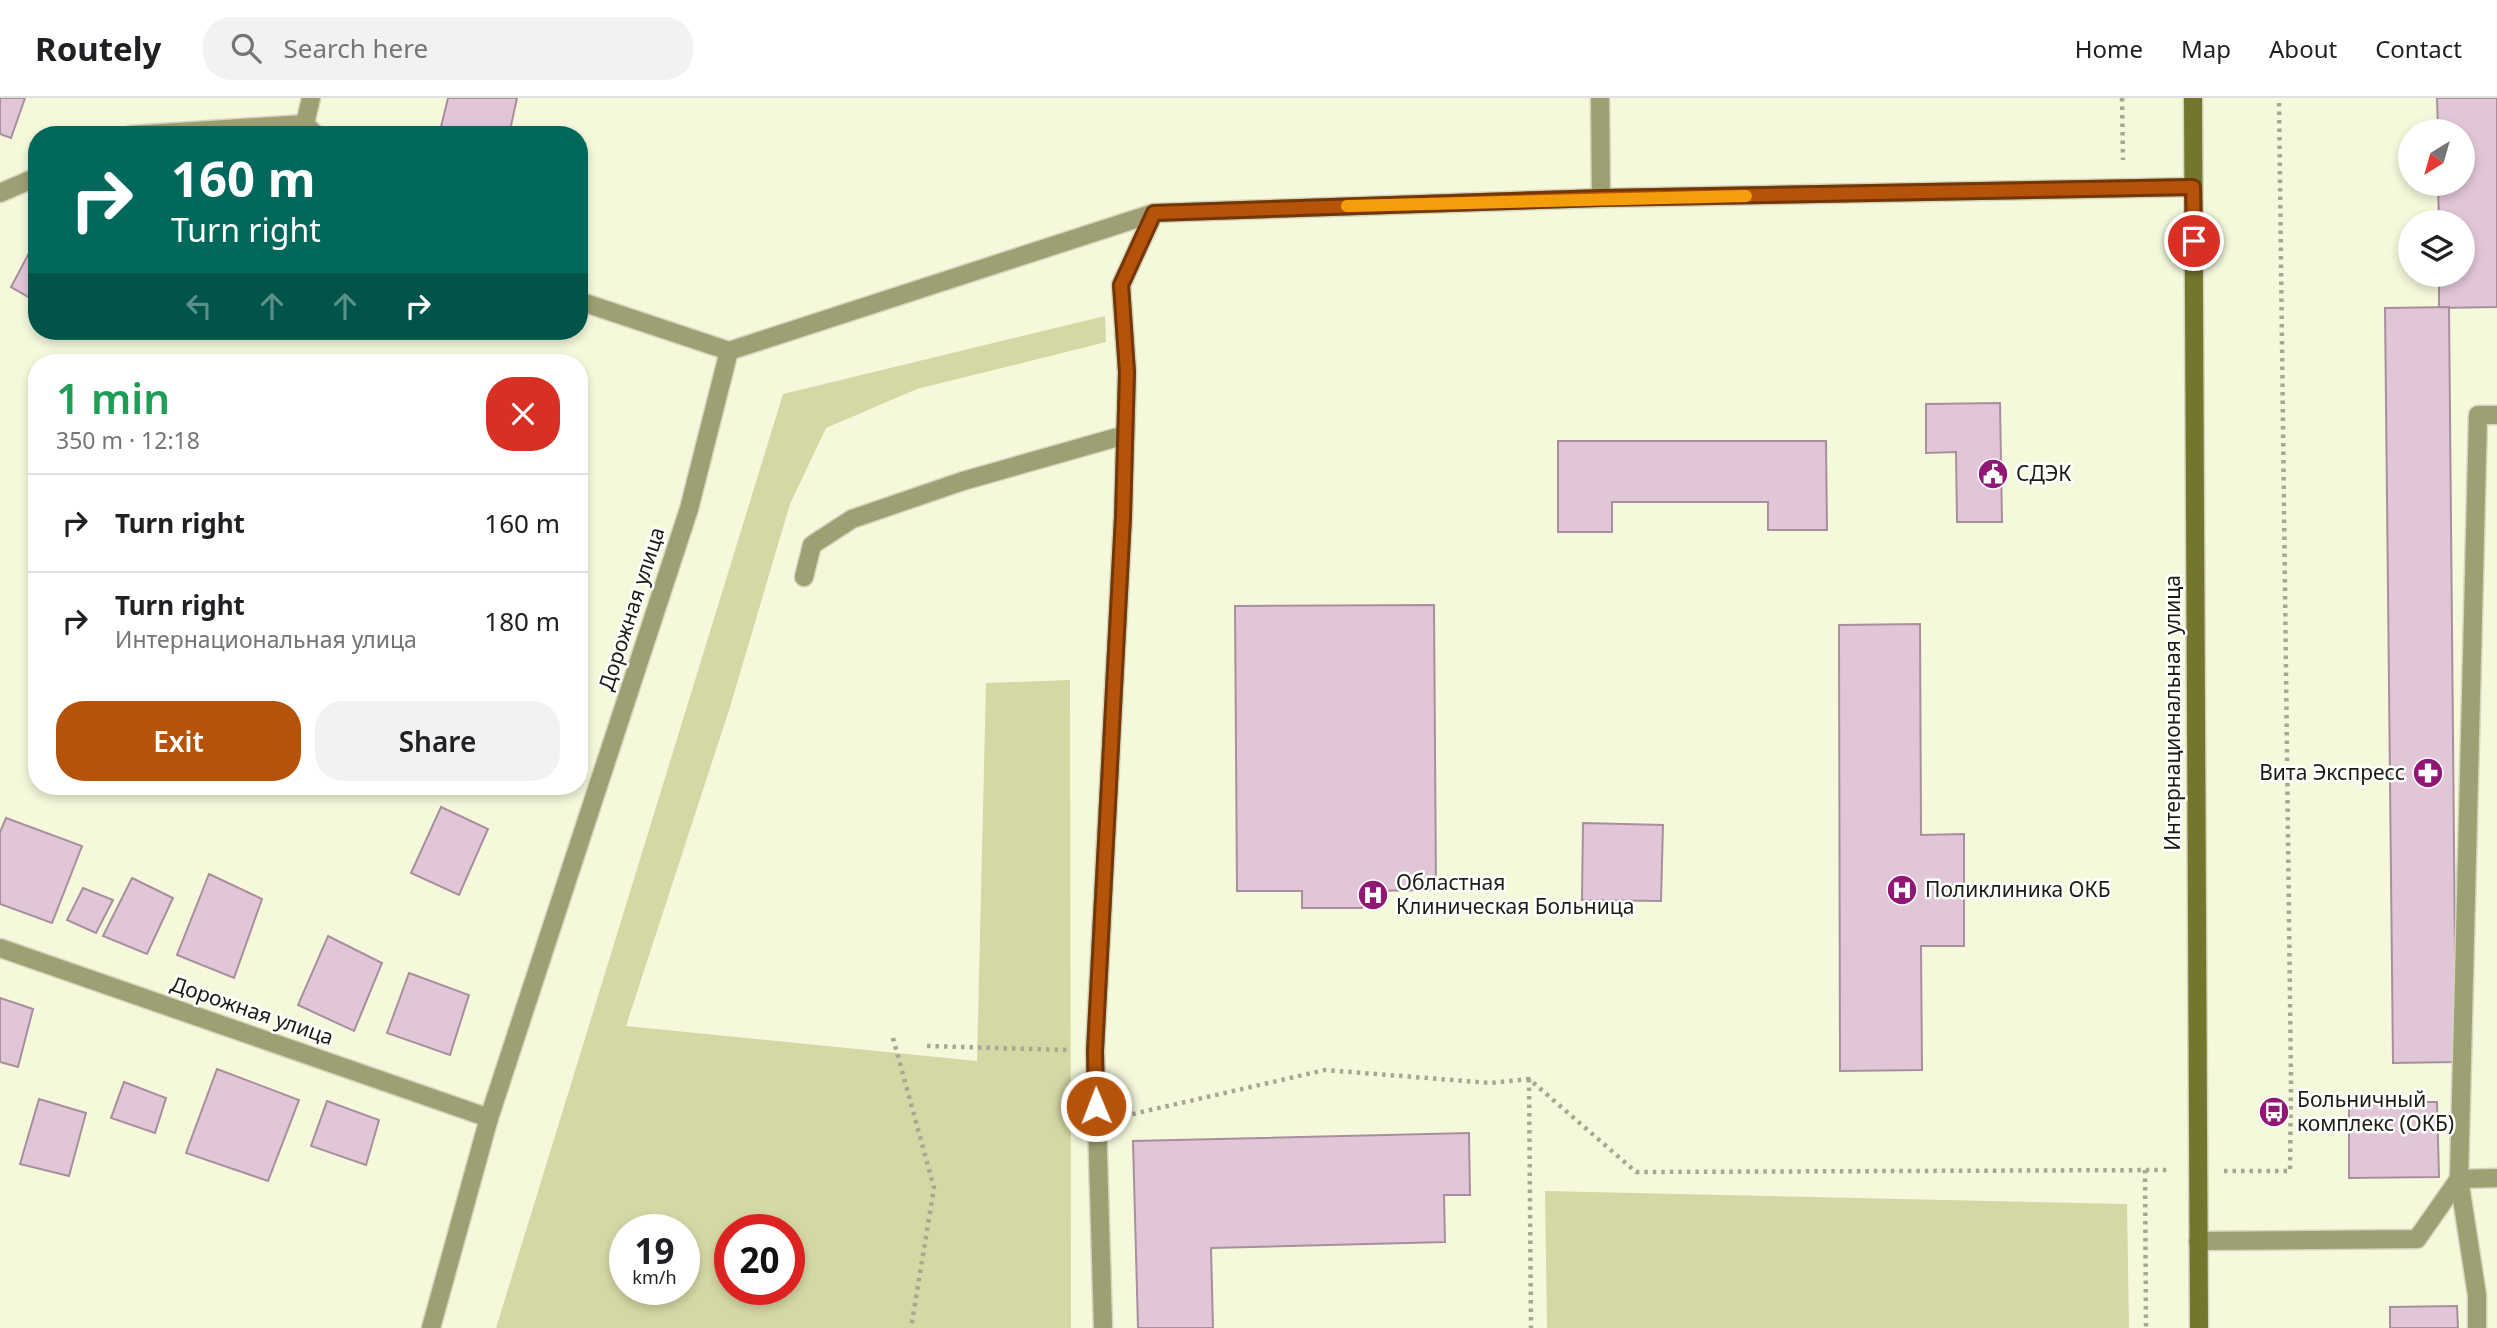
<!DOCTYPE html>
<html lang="en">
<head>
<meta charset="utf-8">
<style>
	:root { --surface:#fff; --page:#f2f2f2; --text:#202124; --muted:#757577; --line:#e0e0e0; --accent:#b45309 }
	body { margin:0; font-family:"Noto Sans",sans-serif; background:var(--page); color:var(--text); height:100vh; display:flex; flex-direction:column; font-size:26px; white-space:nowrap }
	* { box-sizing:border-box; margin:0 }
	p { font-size:23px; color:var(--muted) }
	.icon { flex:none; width:38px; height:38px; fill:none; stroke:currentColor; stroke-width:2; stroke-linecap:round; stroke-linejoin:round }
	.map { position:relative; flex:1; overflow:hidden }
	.drawer { position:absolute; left:28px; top:256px; width:560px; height:441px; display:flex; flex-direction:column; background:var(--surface); border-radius:28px; box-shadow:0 4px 10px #0003 }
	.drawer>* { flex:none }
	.banner { position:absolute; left:28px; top:28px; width:560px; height:214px; border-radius:28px; box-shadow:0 4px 10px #0003; background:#00695c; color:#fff; overflow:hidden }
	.needle { width:46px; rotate:217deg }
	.buttons { position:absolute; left:2398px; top:21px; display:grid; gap:14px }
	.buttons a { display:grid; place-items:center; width:77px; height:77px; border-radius:50%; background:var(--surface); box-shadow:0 4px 10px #0003; font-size:35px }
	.speed { position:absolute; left:609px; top:1116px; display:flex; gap:14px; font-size:35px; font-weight:700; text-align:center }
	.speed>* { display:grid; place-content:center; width:91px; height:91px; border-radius:50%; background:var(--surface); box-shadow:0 4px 10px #0003; line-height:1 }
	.speed small { font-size:18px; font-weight:400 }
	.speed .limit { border:10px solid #d22; background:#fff; color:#111 }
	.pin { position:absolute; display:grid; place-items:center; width:60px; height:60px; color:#fff; margin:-30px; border:4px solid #fff; border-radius:50%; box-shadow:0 2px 7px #0007 }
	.me { position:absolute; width:77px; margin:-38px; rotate:359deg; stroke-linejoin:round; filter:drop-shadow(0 0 5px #0008) }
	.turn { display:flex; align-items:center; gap:24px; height:147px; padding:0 28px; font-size:32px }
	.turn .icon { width:91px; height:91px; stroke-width:2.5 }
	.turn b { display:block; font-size:49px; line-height:60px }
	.lanes { display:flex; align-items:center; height:66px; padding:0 28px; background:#0003; justify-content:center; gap:35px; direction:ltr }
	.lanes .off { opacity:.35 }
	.round { display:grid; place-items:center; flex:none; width:74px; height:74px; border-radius:28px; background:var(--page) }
	.head { display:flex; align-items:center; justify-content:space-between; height:119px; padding:0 28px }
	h1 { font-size:42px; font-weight:600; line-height:52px; color:#1e9e55 }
	.action { display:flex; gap:14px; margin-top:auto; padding:14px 28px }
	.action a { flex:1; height:80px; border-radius:28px; background:var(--accent); color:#fff; font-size:28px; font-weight:600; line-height:80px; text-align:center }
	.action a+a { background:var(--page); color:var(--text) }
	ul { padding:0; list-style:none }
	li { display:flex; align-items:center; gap:21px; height:98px; padding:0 28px; border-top:2px solid var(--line) }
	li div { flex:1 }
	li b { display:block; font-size:26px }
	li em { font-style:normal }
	header { display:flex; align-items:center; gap:42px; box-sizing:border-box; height:98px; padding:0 35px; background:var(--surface); border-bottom:2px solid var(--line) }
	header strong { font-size:33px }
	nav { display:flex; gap:38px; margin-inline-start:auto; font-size:24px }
	.search { width:490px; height:63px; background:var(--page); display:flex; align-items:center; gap:18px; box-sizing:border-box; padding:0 24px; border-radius:28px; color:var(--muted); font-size:26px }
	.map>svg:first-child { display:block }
	.green { fill:#d5d7a4; fill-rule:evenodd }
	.building { fill:#e1c6d7; stroke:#a78f9e; stroke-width:2 }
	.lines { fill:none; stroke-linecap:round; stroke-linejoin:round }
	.service-casing { stroke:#d3d5bc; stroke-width:21 }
	.minor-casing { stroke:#d3d5bc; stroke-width:21 }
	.secondary-casing { stroke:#d3d5bc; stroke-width:21 }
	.path { stroke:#a6a892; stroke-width:4.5; stroke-dasharray:3.5 5; stroke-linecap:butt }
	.service { stroke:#9e9f72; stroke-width:18 }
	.minor { stroke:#9e9f72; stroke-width:18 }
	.secondary { stroke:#75762e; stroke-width:18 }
	.route-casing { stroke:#753606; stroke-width:18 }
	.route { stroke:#b45309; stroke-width:12 }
	.slow { stroke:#f59e0b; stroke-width:12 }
	.labels { text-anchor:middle; stroke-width:5; stroke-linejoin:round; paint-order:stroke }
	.poi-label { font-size:21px; fill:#1b1c12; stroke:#fff; text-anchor:start }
	.street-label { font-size:21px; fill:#1b1c12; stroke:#fff }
</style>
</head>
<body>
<header>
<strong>Routely</strong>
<div class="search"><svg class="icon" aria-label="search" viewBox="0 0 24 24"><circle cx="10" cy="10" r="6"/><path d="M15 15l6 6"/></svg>Search here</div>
<nav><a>Home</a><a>Map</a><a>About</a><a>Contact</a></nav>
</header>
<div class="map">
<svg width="2497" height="1230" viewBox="0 0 2497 1230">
	<rect width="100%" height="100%" fill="#f6f8dc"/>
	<!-- green -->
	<g class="green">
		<path d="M1105,218L1106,244L917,291L826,330L790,406L730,609L626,928L977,963L986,585L1070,582L1071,1230H496L783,296ZM625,1132H684V1192H625ZM730,1132H789V1192H730Z"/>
		<polygon points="1545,1093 2127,1106 2129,1230 1547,1230"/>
	</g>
	<!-- building -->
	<g class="building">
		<polygon points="0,0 25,0 11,40 0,36"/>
		<polygon points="448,0 517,0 509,37 439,37"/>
		<polygon points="2437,0 2497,0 2497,209 2439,210 2439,177 2462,177 2462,124 2439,124 2438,86 2462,86 2462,33 2438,33"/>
		<polygon points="37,140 37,204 11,189"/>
		<polygon points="2449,209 2456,964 2393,965 2385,210"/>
		<polygon points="2000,305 2002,424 1957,424 1956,354 1926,355 1926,306"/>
		<polygon points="1558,343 1826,343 1827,432 1768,432 1768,404 1612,404 1612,434 1558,434"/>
		<polygon points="1434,507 1436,792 1362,793 1362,810 1302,810 1302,793 1237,793 1235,508"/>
		<polygon points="1920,526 1921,737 1964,736 1964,848 1921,848 1922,972 1840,973 1839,527"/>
		<polygon points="441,709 488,731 459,797 411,775"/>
		<polygon points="6,720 82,748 52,825 0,806 0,734"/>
		<polygon points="1583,725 1663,727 1661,803 1582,802"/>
		<polygon points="209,776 262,801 234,880 177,857"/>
		<polygon points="132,780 173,800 147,856 103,838"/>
		<polygon points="83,790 113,802 96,835 67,822"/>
		<polygon points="328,838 382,865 354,933 298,907"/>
		<polygon points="409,875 469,897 450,957 387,935"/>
		<polygon points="0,900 33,911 18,969 0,964"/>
		<polygon points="217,971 299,1002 268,1083 186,1055"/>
		<polygon points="124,984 166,1000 155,1035 111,1020"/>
		<polygon points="39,1001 86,1015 69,1078 20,1066"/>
		<polygon points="327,1003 379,1022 366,1067 311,1048"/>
		<polygon points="2349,1004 2437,1004 2439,1079 2349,1080"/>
		<polygon points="1469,1035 1470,1097 1444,1097 1445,1144 1211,1150 1213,1230 1138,1230 1133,1043"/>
		<polygon points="2457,1208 2458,1230 2390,1230 2390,1209"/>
	</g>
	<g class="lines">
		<!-- service casing -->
		<g class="service-casing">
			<g id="service">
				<polyline points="1600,0 1601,100"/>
				<polyline points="804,479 812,447 852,421 963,383 1125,337"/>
				<polyline points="489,1020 689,411 729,253 1154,115 1601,100 2193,89"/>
				<polyline points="2198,1143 2417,1141 2459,1081 2497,1080"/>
				<polyline points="1103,1230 1095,952 1123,419 1127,274 1121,187 1154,115"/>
				<polyline points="2477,1230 2477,1197 2459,1081 2478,317 2497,317"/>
			</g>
		</g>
		<!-- minor casing -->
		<g class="minor-casing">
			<g id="minor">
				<polyline points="305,26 311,0"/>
				<polyline points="131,37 305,26 316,37"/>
				<polyline points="0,95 37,79"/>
				<polyline points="579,203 729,253"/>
				<polyline points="0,850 489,1020 431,1230"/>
			</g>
		</g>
		<!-- secondary casing -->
		<g class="secondary-casing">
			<polyline id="secondary" points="2193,0 2199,1230"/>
		</g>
		<!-- path -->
		<g class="path">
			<polyline points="2122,0 2123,62"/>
			<polyline points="893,940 934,1090 911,1230"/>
			<polyline points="927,948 1069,952"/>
			<polyline points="1529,981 1531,1230"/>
			<polyline points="1124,1018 1325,972 1490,985 1529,981 1636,1074 2169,1072"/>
			<polyline points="2145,1072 2146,1230"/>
			<polyline points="2224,1073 2290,1073 2291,983 2279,0"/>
		</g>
		<!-- service -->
		<use href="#service" class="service"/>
		<!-- minor -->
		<use href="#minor" class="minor"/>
		<!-- secondary -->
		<use href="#secondary" class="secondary"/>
	</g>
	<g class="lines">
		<!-- route casing -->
		<g class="route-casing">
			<polyline id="route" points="1096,1008 1095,953 1123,419 1127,274 1121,187 1154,115 1601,100 2193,89 2194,143"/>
		</g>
		<!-- route -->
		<use href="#route" class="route"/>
		<!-- slow -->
		<polyline class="slow" points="1347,108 1746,98"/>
	</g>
	<!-- icons -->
	<defs>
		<g id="civic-disc" transform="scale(1.575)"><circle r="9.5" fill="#911774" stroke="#fff"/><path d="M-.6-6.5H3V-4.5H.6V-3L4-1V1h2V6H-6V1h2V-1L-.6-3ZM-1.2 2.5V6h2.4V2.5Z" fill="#fff"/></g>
		<g id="pharmacy-disc" transform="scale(1.575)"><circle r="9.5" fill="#911774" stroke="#fff"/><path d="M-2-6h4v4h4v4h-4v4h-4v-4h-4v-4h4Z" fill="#fff"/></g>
		<g id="hospital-disc" transform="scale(1.575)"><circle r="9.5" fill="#911774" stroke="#fff"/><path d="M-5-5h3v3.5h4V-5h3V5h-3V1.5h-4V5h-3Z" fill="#fff"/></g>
		<g id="bus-disc" transform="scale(1.575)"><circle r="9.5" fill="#911774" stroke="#fff"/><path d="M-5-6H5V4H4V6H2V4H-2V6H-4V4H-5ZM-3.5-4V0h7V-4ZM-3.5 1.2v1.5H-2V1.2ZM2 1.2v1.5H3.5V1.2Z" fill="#fff"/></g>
	</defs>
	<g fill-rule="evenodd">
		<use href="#civic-disc" x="1993" y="376"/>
		<use href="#pharmacy-disc" x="2428" y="675"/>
		<use href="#hospital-disc" x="1902" y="792"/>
		<use href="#hospital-disc" x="1373" y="797"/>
		<use href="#bus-disc" x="2274" y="1014"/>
	</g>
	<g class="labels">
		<!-- poi labels -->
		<g class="poi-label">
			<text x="2016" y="383">СДЭК</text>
			<text x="2405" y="682" text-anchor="end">Вита Экспресс</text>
			<text x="1396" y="792">Областная<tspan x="1396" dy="24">Клиническая Больница</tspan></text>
			<text x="1925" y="799">Поликлиника ОКБ</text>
			<text x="2297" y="1009">Больничный<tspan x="2297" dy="24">комплекс (ОКБ)</tspan></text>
		</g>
		<!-- street labels -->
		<g class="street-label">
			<text transform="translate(632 511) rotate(-72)" y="7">Дорожная улица</text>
			<text transform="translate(2173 615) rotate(-90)" y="7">Интернациональная улица</text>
			<text transform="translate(252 913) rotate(19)" y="7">Дорожная улица</text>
		</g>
	</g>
</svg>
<div class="buttons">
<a><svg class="needle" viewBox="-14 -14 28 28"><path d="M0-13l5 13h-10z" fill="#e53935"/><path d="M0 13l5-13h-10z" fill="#757577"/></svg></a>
<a><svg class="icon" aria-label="layers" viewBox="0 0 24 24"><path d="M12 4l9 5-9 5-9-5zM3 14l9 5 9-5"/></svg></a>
</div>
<div class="speed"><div>19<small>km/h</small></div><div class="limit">20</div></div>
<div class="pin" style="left:2194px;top:143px;background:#d93025"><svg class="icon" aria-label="arrive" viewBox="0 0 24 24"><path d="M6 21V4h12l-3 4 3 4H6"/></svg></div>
<svg class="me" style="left:1096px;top:1008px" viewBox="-20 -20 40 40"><circle r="17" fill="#b45309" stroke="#fff" stroke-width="3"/><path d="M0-11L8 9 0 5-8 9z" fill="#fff"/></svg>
<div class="banner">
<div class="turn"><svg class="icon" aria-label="right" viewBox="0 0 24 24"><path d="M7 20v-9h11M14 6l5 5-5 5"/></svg><div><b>160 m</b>Turn right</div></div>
<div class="lanes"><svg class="icon off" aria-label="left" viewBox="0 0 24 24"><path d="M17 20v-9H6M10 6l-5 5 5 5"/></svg><svg class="icon off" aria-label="ahead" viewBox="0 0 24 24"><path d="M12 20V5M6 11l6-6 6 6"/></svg><svg class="icon off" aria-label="ahead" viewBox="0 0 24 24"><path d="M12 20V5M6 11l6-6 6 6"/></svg><svg class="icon" aria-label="right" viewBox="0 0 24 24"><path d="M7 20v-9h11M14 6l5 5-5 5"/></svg></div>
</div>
<section class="drawer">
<div class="head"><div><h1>1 min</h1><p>350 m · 12:18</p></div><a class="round" style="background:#d93025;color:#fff"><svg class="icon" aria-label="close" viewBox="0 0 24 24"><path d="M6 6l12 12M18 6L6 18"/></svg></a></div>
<ul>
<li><svg class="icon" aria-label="right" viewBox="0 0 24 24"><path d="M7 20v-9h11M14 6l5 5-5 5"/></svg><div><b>Turn right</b></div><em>160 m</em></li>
<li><svg class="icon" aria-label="right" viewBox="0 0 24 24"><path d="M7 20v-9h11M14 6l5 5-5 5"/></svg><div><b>Turn right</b><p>Интернациональная улица</p></div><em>180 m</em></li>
</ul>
<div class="action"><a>Exit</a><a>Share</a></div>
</section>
</div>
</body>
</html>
